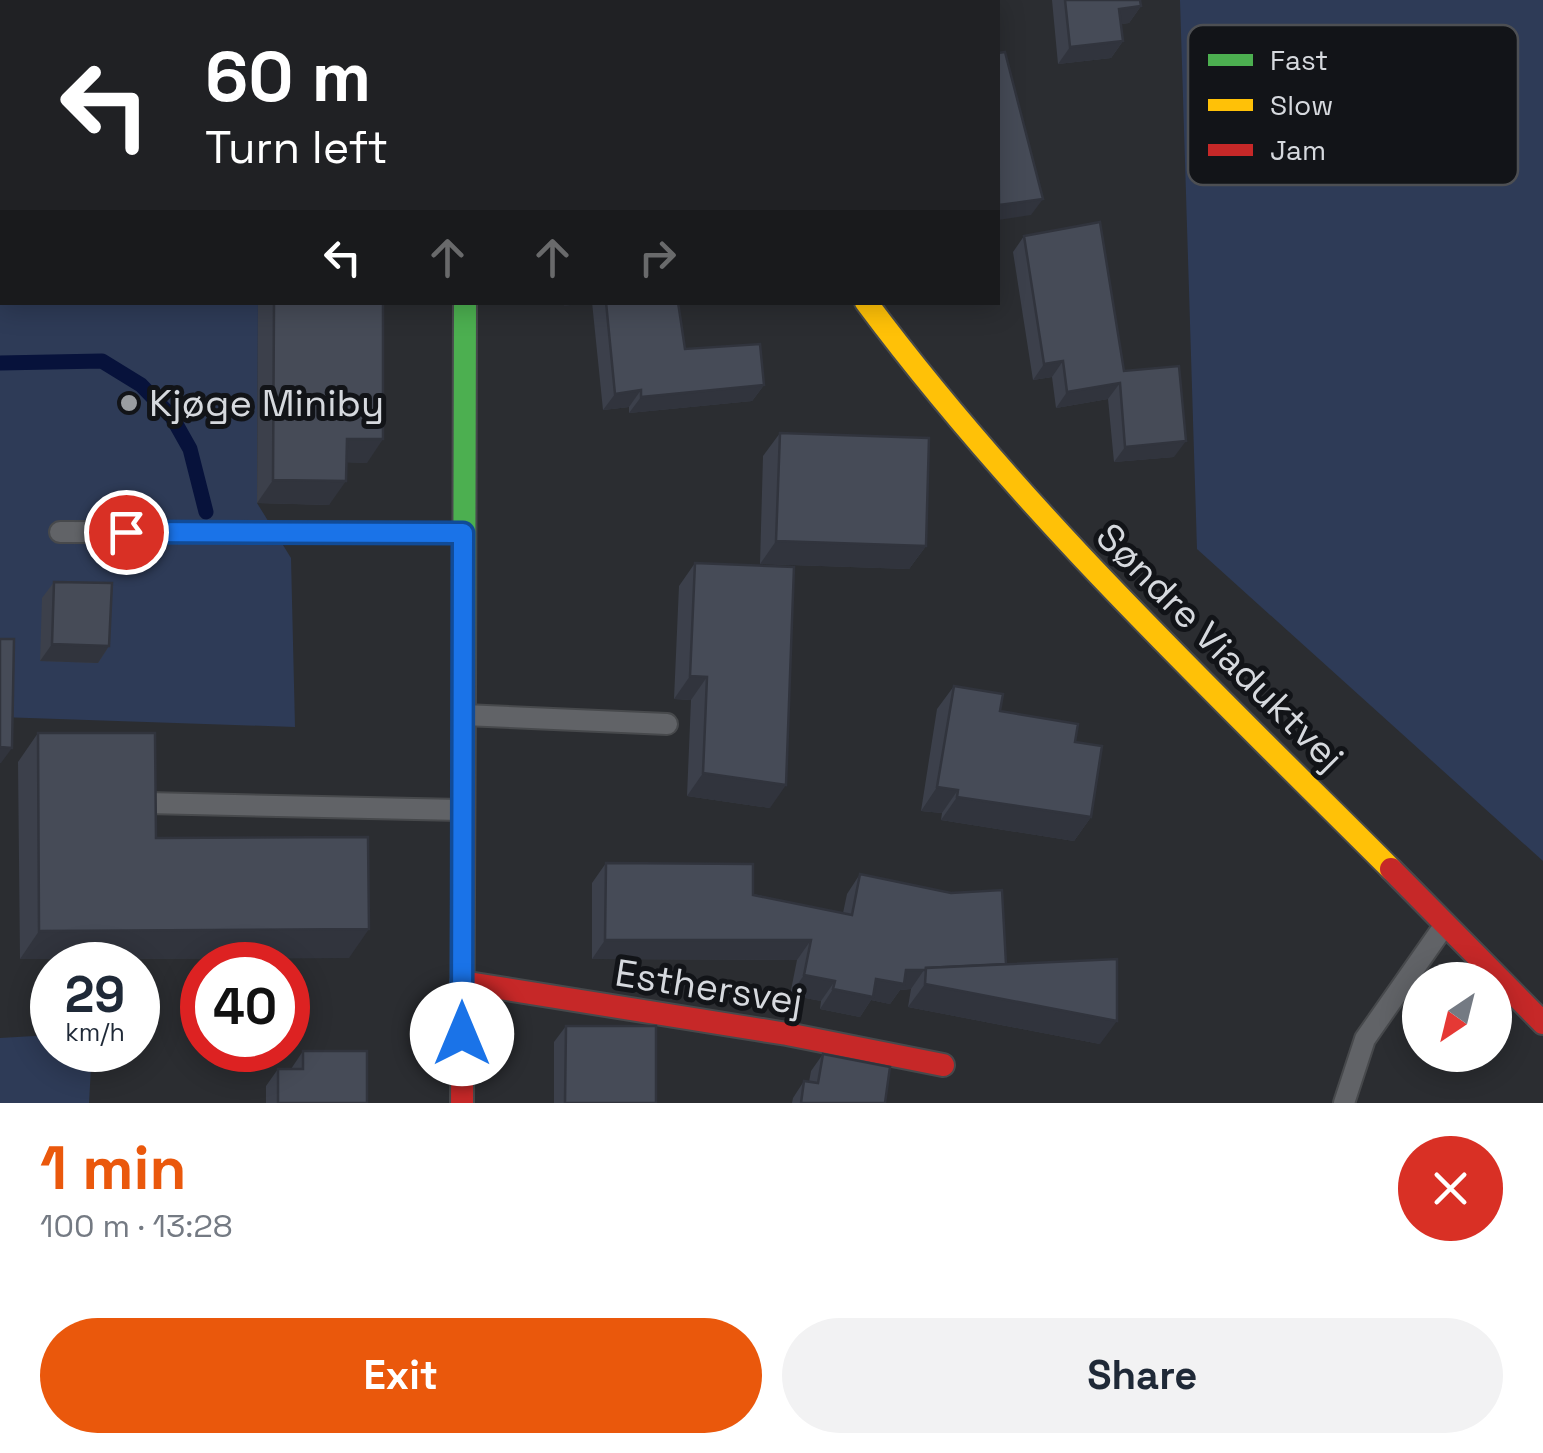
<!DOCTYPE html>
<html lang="en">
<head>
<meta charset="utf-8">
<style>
	:root { --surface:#fff; --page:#f2f2f3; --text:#1f2937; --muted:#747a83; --accent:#ea580c }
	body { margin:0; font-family:"Space Grotesk",sans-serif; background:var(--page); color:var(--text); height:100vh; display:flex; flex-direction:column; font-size:38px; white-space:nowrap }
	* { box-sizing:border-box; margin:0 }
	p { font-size:32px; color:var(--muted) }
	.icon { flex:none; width:55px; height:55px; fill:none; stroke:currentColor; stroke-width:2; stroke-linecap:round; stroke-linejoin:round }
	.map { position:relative; height:1103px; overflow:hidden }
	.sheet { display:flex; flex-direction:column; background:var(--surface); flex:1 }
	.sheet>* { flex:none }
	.banner { position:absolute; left:0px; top:0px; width:1000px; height:305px; box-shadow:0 5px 25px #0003; background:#202124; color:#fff; overflow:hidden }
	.needle { width:65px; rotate:215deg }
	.fabs { position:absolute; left:1402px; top:962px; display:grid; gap:20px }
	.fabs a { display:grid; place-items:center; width:110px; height:110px; border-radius:50%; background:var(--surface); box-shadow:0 5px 25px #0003; font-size:50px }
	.speed { position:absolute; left:30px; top:942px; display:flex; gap:20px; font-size:50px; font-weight:700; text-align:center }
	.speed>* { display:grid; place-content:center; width:130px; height:130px; border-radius:50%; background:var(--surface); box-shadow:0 5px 25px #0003; line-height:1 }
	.speed small { font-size:25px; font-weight:400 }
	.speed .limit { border:15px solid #d22; background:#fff; color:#111 }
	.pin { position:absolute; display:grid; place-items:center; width:85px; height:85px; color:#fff; margin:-42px; border:5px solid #fff; border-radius:50%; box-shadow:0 2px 10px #0007 }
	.me { position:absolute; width:110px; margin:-55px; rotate:0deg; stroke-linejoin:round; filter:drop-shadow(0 0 8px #0008) }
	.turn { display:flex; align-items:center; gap:35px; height:210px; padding:0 40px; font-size:45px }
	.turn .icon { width:130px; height:130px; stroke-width:2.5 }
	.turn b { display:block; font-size:70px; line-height:85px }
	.lanes { display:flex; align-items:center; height:95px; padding:0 40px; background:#0003; justify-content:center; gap:50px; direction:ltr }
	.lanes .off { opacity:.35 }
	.round { display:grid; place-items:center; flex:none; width:105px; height:105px; border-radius:52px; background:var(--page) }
	.summary { display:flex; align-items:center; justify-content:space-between; height:170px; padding:0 40px }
	h1 { font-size:60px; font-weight:800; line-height:75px; color:var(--accent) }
	.cta { display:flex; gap:20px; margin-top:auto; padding:20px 40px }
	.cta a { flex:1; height:115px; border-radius:60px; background:var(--accent); color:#fff; font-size:40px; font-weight:800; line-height:115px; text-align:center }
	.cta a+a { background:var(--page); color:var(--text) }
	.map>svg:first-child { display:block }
	.green { fill:#2e3b57 }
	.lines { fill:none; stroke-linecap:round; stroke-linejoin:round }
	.stream { stroke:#07123b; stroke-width:15 }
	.lane-casing { stroke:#47494c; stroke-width:24 }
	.fast-casing { stroke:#47494c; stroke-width:26 }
	.slow-casing { stroke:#47494c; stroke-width:26 }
	.jam-casing { stroke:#47494c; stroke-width:26 }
	.lane { stroke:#616367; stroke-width:20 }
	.fast { stroke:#4caf50; stroke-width:22 }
	.slow { stroke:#ffc107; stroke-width:22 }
	.jam { stroke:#c62828; stroke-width:22 }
	.wall { fill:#3c404b }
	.shaded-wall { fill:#31343d }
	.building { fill:#464b57; stroke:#31343d; stroke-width:2.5 }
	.route-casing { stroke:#114b97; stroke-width:25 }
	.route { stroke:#1a73e8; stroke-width:18 }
	.poi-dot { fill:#9a9da1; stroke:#121418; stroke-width:4 }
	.labels { text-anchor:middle; stroke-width:10; stroke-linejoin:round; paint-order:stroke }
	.poi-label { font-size:38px; fill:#d6d9de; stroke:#121418; text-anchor:start }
	.street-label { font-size:38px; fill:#d6d9de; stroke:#121418 }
	.key { fill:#121418; stroke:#4d4f53; stroke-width:2.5 }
	.key-label { font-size:28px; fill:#d6d9de }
</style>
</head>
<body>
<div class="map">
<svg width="1543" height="1103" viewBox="0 0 1543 1103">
	<rect width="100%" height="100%" fill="#2b2d31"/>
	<!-- green -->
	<g class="green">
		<polygon points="1180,0 1543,0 1543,861 1197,549"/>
		<polygon points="0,145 2,302 258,303 257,503 291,558 295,727 0,717"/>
		<polygon points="52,1035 52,1050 92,1050 89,1103 0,1103 0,1038"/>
	</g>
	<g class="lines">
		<!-- stream -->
		<polyline class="stream" points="0,363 102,361 141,385 172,417 190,449 206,512"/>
		<!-- lane casing -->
		<g class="lane-casing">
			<g id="lane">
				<polyline points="60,532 461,533"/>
				<polyline points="464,715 667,724"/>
				<polyline points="147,803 461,810"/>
				<polyline points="1344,1103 1365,1039 1444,926"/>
			</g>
		</g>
		<!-- fast casing -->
		<g class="fast-casing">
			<g id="fast">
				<polyline points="509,2 510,0"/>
				<polyline points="464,693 465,302"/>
			</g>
		</g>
		<!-- slow casing -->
		<g class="slow-casing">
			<g id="slow">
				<polyline points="463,0 463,2"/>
				<polyline points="677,0 678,2"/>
				<path d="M866,302C1020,509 1209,687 1391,869"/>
			</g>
		</g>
		<!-- jam casing -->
		<g class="jam-casing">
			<g id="jam">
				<polyline points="1391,869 1543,1023"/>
				<polyline points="462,982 787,1034 943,1065"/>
				<polyline points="462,1103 464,693"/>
			</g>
		</g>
		<!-- lane -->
		<use href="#lane" class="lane"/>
		<!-- fast -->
		<use href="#fast" class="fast"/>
		<!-- slow -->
		<use href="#slow" class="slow"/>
		<!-- jam -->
		<use href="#jam" class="jam"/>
	</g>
	<!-- wall -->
	<g class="wall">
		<polygon points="841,0 921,0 919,2 841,2"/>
		<polygon points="1052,0 1140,0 1141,6 1129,23 1121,24 1123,41 1111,58 1058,64"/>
		<polygon points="1024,236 1124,371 1174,457 1114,462 1108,399 1056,408 1052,377 1033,380 1013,252"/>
		<polygon points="258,302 383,302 367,463 346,462 329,505 257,503"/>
		<polygon points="592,302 678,302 685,349 764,385 752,401 629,413 629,407 603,410"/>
		<polygon points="780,433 926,546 909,569 760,564 763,456"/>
		<polygon points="695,563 770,808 687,796 691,700 674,699 679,586"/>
		<polygon points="54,582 109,646 98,663 40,661 42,598"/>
		<polygon points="954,686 1000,711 1075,742 1091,817 1074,841 941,820 942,813 921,811 937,709"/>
		<polygon points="38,733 156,838 349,958 20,959 18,762"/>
		<polygon points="606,863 843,913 847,894 860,874 1006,964 1100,1044 908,1007 911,989 900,990 890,1004 871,1000 860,1017 820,1009 821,1001 790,995 797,960 592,959 592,883"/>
		<polygon points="566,1026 656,1103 554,1103 554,1042"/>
		<polygon points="303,1051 367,1103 266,1103 266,1086 278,1069 291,1069"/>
		<polygon points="823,1054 885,1103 792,1103 793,1098 804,1081 809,1082 811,1071"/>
	</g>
	<!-- shaded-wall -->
	<g class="shaded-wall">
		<polygon points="1141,6 1129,23 1108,26 1119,9"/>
		<polygon points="1123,41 1111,58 1058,64 1070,47"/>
		<polygon points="1043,199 1031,215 998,220 999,205"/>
		<polygon points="566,302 589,302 564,306"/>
		<polygon points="1063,361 1052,377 1033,380 1044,364"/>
		<polygon points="1120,383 1108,399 1056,408 1067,392"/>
		<polygon points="764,385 752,401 629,413 641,397"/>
		<polygon points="641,390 629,407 603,410 615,394"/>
		<polygon points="347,439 383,439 367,463 330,462"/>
		<polygon points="1186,441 1174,457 1114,462 1125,447"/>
		<polygon points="273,480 346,481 329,505 257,503"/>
		<polygon points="776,541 926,546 909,569 760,564"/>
		<polygon points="52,644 109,646 98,663 40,661"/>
		<polygon points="690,676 707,677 691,700 674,699"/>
		<polygon points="0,747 12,748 1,763 0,763"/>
		<polygon points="703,773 786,785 770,808 687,796"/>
		<polygon points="937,787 958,790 942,813 921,811"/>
		<polygon points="957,797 1091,817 1074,841 941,820"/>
		<polygon points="369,929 349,958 20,959 39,931"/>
		<polygon points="605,940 811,940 797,960 592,959"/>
		<polygon points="906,970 924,970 911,989 900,990 890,1004 871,1000 860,1017 820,1009 833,989"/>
		<polygon points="804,975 835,981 821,1001 790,995"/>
		<polygon points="925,984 1117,1021 1100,1044 908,1007"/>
	</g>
	<!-- building -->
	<g class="building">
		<polygon points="861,0 920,0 911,2 862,2"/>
		<polygon points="1065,0 1140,0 1141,6 1119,9 1123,41 1070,47"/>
		<polygon points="1005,52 1043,199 999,205 998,53"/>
		<polygon points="1100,222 1124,371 1179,366 1186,441 1125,447 1120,383 1067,392 1063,361 1044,364 1024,236"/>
		<polygon points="274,302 383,302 383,439 347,439 346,481 273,480"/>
		<polygon points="606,302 678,302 685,349 760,344 764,385 641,397 641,390 615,394"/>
		<polygon points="780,433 929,438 926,546 776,541"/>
		<polygon points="695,563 794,567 786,785 703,773 707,677 690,676"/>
		<polygon points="54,582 112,583 109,646 52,644"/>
		<polygon points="0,639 14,639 12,748 0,747"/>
		<polygon points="954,686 1003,694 1000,711 1078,724 1075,742 1102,746 1091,817 957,797 958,790 937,787"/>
		<polygon points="38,733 155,733 156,838 368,837 369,929 39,931"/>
		<polygon points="606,863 753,864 753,895 852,915 860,874 951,893 1002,890 1006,964 926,968 926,970 906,970 904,984 876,979 873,997 833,989 835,981 804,975 811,940 605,940"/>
		<polygon points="1117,959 1117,1021 925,984 926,968"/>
		<polygon points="566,1026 656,1026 656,1103 565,1103"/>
		<polygon points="303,1051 367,1051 367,1103 278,1103 278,1069 303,1069"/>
		<polygon points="823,1054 890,1067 885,1103 801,1103 804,1081 818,1083"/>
	</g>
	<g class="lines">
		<!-- route casing -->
		<g class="route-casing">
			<polyline id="route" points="126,532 463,533 462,1034"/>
		</g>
		<!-- route -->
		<use href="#route" class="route"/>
	</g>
	<!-- markers -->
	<circle class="poi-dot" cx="129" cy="403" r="10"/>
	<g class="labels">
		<!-- poi labels -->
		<g class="poi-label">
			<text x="149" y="416">Kjøge Miniby</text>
		</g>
		<!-- street labels -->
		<g class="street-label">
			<text transform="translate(1220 647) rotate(45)" y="13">Søndre Viaduktvej</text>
			<text transform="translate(709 987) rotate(9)" y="13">Esthersvej</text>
		</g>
	</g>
	<!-- legend -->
	<rect x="1188" y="25" width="330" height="160" rx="15" class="key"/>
	<rect x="1208" y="54" width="45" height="12" fill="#4caf50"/>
	<rect x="1208" y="99" width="45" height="12" fill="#ffc107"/>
	<rect x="1208" y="144" width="45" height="12" fill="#c62828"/>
	<g class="key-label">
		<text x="1270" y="70">Fast</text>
		<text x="1270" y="115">Slow</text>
		<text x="1270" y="160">Jam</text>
	</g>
</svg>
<div class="fabs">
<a><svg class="needle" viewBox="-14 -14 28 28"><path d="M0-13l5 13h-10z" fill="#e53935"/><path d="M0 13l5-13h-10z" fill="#747a83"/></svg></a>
</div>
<div class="speed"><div>29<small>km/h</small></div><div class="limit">40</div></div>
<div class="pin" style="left:126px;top:532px;background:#d93025"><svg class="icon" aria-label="arrive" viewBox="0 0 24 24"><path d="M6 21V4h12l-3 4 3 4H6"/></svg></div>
<svg class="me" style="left:462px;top:1034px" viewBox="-20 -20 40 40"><circle r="19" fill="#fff"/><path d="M0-13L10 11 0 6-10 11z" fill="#1a73e8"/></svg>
<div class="banner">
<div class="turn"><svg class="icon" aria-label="left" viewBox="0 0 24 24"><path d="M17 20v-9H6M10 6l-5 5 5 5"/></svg><div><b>60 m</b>Turn left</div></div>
<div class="lanes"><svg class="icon" aria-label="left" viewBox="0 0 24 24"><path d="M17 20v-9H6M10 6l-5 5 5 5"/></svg><svg class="icon off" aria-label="ahead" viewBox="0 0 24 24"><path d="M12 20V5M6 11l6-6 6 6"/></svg><svg class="icon off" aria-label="ahead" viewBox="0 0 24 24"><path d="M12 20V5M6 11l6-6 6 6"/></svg><svg class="icon off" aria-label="right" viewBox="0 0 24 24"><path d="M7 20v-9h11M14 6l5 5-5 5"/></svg></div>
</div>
</div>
<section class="sheet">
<div class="summary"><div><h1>1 min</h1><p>100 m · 13:28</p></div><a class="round" style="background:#d93025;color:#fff"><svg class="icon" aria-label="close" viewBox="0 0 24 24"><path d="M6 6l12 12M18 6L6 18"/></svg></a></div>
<div class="cta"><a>Exit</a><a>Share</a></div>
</section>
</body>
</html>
